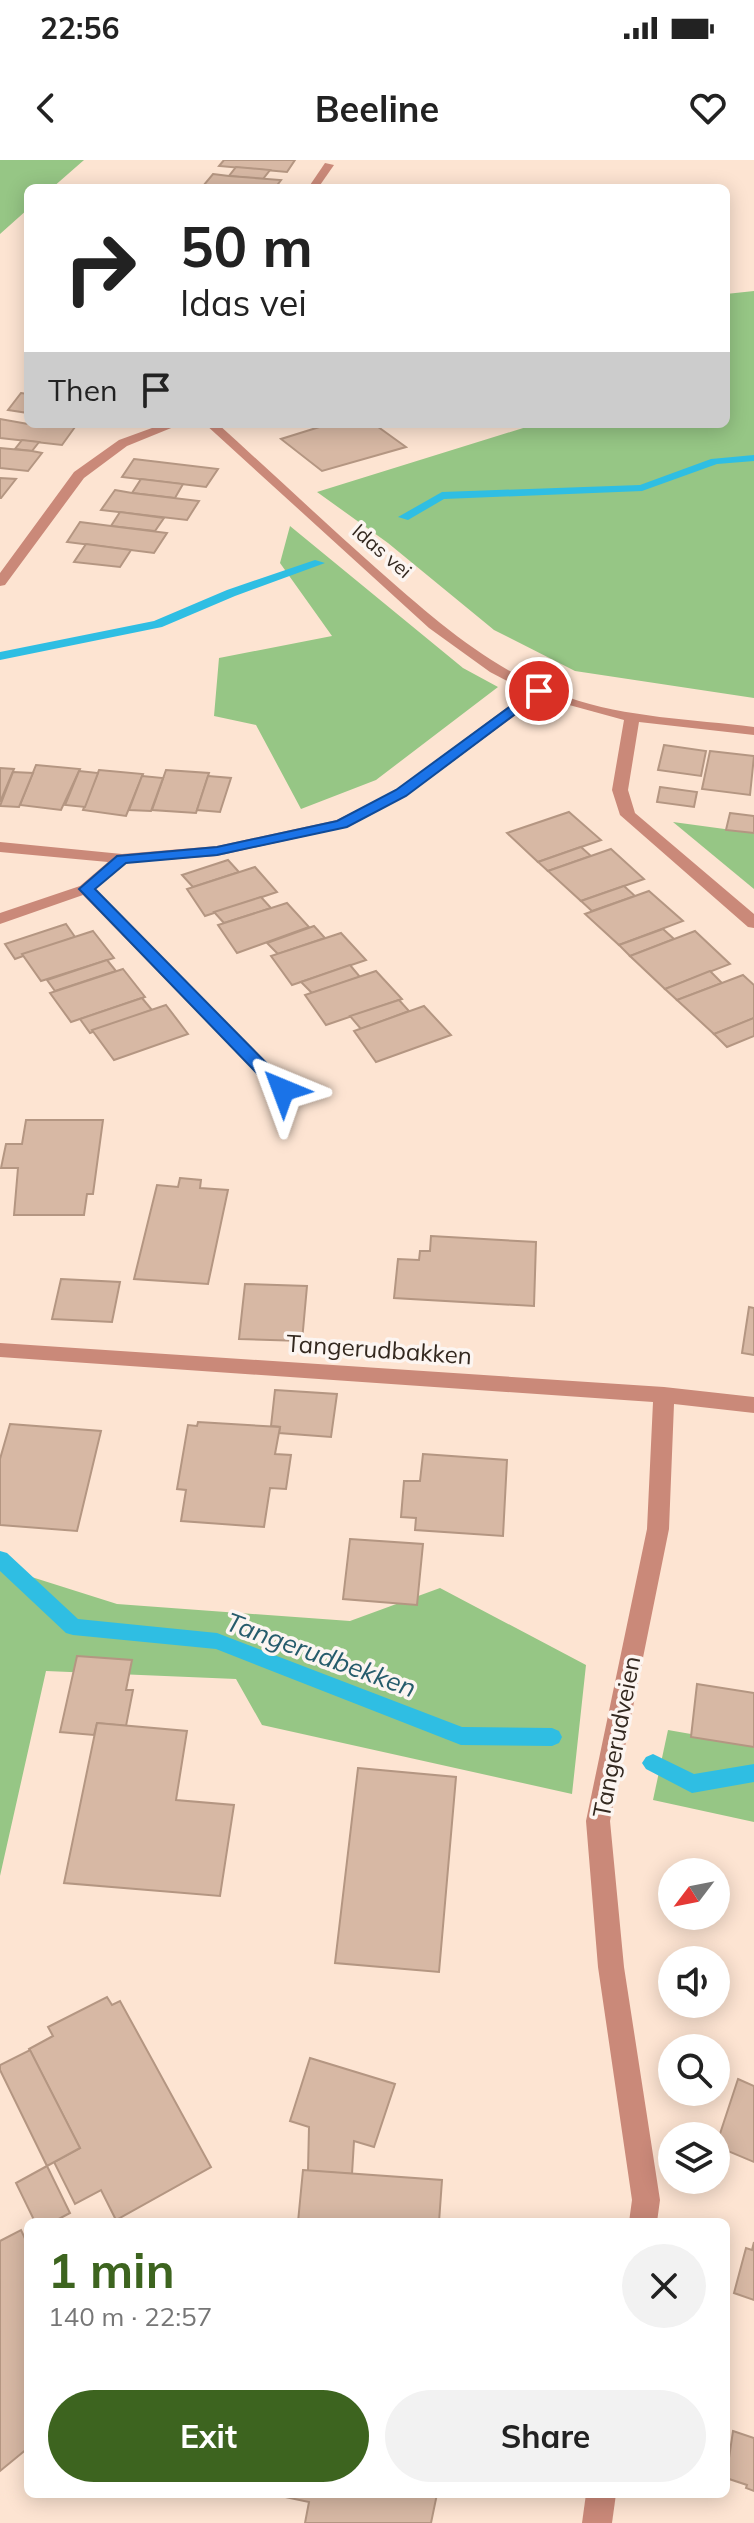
<!DOCTYPE html>
<html lang="en">
<head>
<meta charset="utf-8">
<style>
	:root { --surface:#fff; --page:#f2f2f2; --text:#222; --muted:#767676; --accent:#3d641f }
	body { margin:0; font-family:Mulish,sans-serif; background:var(--page); color:var(--text); height:100vh; display:flex; flex-direction:column; font-size:30px; white-space:nowrap }
	* { box-sizing:border-box; margin:0 }
	p { font-size:26px; color:var(--muted) }
	.icon { flex:none; width:44px; height:44px; fill:none; stroke:currentColor; stroke-width:2; stroke-linecap:round; stroke-linejoin:round }
	.map { position:relative; flex:1; overflow:hidden }
	.side { position:absolute; left:24px; top:2058px; width:706px; height:280px; display:flex; flex-direction:column; background:var(--surface); border-radius:12px; box-shadow:0 4px 20px #0003 }
	.side>* { flex:none }
	.hud { position:absolute; left:24px; top:24px; width:706px; height:244px; border-radius:12px; box-shadow:0 4px 20px #0003; background:#fff; color:var(--text); overflow:hidden }
	.needle { width:52px; rotate:238deg }
	.tools { position:absolute; left:658px; top:1698px; display:grid; gap:16px }
	.tools a { display:grid; place-items:center; width:72px; height:72px; border-radius:50%; background:var(--surface); box-shadow:0 4px 20px #0003; font-size:40px }
	.pin { position:absolute; display:grid; place-items:center; width:68px; height:68px; color:#fff; margin:-34px; border:4px solid #fff; border-radius:50%; box-shadow:0 2px 8px #0007 }
	.me { position:absolute; width:88px; margin:-44px; rotate:316deg; stroke-linejoin:round; filter:drop-shadow(0 0 6px #0008) }
	.turn { display:flex; align-items:center; gap:28px; height:168px; padding:0 24px; font-size:36px }
	.turn .icon { width:104px; height:104px; stroke-width:2.5 }
	.turn b { display:block; font-size:56px; line-height:68px }
	.then { display:flex; align-items:center; height:76px; padding:0 24px; background:#0003; gap:16px; font-size:30px }
	.round { display:grid; place-items:center; flex:none; width:84px; height:84px; border-radius:42px; background:var(--page) }
	.head { display:flex; align-items:center; justify-content:space-between; height:136px; padding:0 24px }
	h1 { font-size:48px; font-weight:700; line-height:60px; color:var(--accent) }
	.button { display:flex; gap:16px; margin-top:auto; padding:16px 24px }
	.button a { flex:1; height:92px; border-radius:48px; background:var(--accent); color:#fff; font-size:32px; font-weight:700; line-height:92px; text-align:center }
	.button a+a { background:var(--page); color:var(--text) }
	.status { display:flex; justify-content:space-between; align-items:center; height:56px; padding:0 40px; background:var(--surface); direction:ltr }
	.status svg { height:22px; fill:currentColor }
	header { display:flex; justify-content:space-between; align-items:center; height:104px; padding:0 24px; background:var(--surface); font-size:36px; font-weight:700 }
	.map>svg:first-child { display:block }
	.green { fill:#96c685 }
	.lines { fill:none; stroke-linecap:round; stroke-linejoin:round }
	.stream { fill:#2fbee3; fill-rule:evenodd }
	.building { fill:#d7b8a4; stroke:#b49682; stroke-width:2 }
	.minor { fill:#ca8979; fill-rule:evenodd }
	.route { fill:#1a73e8; stroke:#114b97; stroke-width:2 }
	.labels { text-anchor:middle; stroke-width:7; stroke-linejoin:round; paint-order:stroke }
	.far-street-label { font-size:20px; fill:#33281f; stroke:#fcf5f1 }
	.street-label { font-size:24px; fill:#33281f; stroke:#fcf5f1 }
	.water-label { font-size:26px; font-style:italic; fill:#265c6c; stroke:#fcf5f1 }
</style>
</head>
<body>
<div class="status"><b>22:56</b><svg viewBox="0 0 49 12"><path d="M0 12V9h3v3zM5 12V6h3v6zM10 12V3h3v9zM15 12V0h3v12zM26 1h20v11H26zM47 4h2v5h-2z"/></svg></div>
<header><svg class="icon" aria-label="back" viewBox="0 0 24 24"><path d="M15 5l-7 7 7 7"/></svg>Beeline<svg class="icon" aria-label="heart" viewBox="0 0 24 24"><path d="M12 20l-8-8c-3-5 5-10 8-4 3-6 11-1 8 4z"/></svg></header>
<div class="map">
<svg width="754" height="2363" viewBox="0 0 754 2363">
	<rect width="100%" height="100%" fill="#fde4d2"/>
	<!-- green -->
	<g class="green">
		<polygon points="0,0 84,0 52,28 28,28 28,49 0,74"/>
		<polygon points="754,131 754,538 575,511 494,470 388,383 317,332 536,264 726,264 726,134"/>
		<polygon points="290,366 463,508 498,527 376,620 301,649 256,565 214,556 219,498 332,476 280,403"/>
		<polygon points="673,662 754,673 754,729"/>
		<polygon points="0,1407 117,1444 350,1461 440,1428 586,1505 572,1634 262,1565 236,1519 46,1511 0,1716"/>
		<polygon points="668,1570 754,1585 754,1662 653,1640"/>
	</g>
	<g class="lines">
		<!-- stream -->
		<g class="stream">
			<polygon points="754,295 754,301 717,304 642,331 444,339 408,360 398,357 442,332 640,325 711,299"/>
			<polygon points="315,400 325,403 235,436 162,467 0,500 0,492 154,461 227,430"/>
			<polygon points="0,1391 7,1393 78,1459 217,1473 462,1567 552,1568 559,1571 562,1577 559,1583 552,1586 461,1585 216,1489 73,1475 66,1473 0,1411"/>
			<polygon points="653,1594 694,1614 754,1604 754,1622 692,1633 646,1609 642,1603 646,1597"/>
		</g>
	</g>
	<!-- building -->
	<g class="building">
		<polygon points="224,0 295,0 287,12 219,6"/>
		<polygon points="236,7 270,10 263,19 229,16"/>
		<polygon points="213,14 229,16 281,20 275,28 203,26"/>
		<polygon points="21,233 28,234 28,253 8,250"/>
		<polygon points="0,259 28,264 75,267 62,285 0,278"/>
		<polygon points="329,264 374,264 406,287 322,311 281,279"/>
		<polygon points="22,280 39,282 32,291 15,289"/>
		<polygon points="0,288 32,291 42,293 28,311 0,308"/>
		<polygon points="134,299 218,309 206,327 122,317"/>
		<polygon points="0,318 16,319 1,338 0,338"/>
		<polygon points="141,319 183,324 175,338 132,333"/>
		<polygon points="115,330 132,333 199,341 187,360 101,350"/>
		<polygon points="120,352 164,358 155,371 111,366"/>
		<polygon points="80,362 111,366 167,373 154,393 67,382"/>
		<polygon points="86,384 131,390 120,407 74,402"/>
		<polygon points="664,585 706,591 701,616 658,610"/>
		<polygon points="710,591 754,596 750,635 702,629"/>
		<polygon points="36,605 80,609 61,650 20,645"/>
		<polygon points="0,608 14,609 0,642"/>
		<polygon points="99,610 143,614 126,656 83,650"/>
		<polygon points="166,610 209,613 196,653 152,650"/>
		<polygon points="79,611 98,613 85,647 65,645"/>
		<polygon points="13,612 33,613 19,647 0,646"/>
		<polygon points="142,616 163,618 151,651 129,650"/>
		<polygon points="208,616 231,618 220,652 197,650"/>
		<polygon points="660,627 697,632 694,647 657,642"/>
		<polygon points="569,652 601,680 538,702 507,673"/>
		<polygon points="730,653 754,656 754,673 726,670"/>
		<polygon points="581,687 591,696 548,711 538,702"/>
		<polygon points="611,689 644,719 581,741 548,711"/>
		<polygon points="228,700 239,712 193,727 182,715"/>
		<polygon points="255,707 277,732 205,756 187,729"/>
		<polygon points="624,726 635,736 592,751 581,741"/>
		<polygon points="649,731 683,761 619,785 585,754"/>
		<polygon points="261,737 271,748 224,763 214,752"/>
		<polygon points="287,743 309,767 237,793 218,765"/>
		<polygon points="66,764 75,777 15,799 5,784"/>
		<polygon points="314,766 325,778 278,794 267,783"/>
		<polygon points="663,769 674,779 630,796 619,785"/>
		<polygon points="93,771 114,798 41,821 22,794"/>
		<polygon points="695,771 730,804 665,829 630,796"/>
		<polygon points="341,773 366,800 292,825 271,796"/>
		<polygon points="107,800 116,811 55,831 47,820"/>
		<polygon points="350,805 360,817 312,833 301,822"/>
		<polygon points="123,809 145,837 71,862 50,833"/>
		<polygon points="376,811 402,839 326,865 305,835"/>
		<polygon points="710,811 722,823 677,840 665,829"/>
		<polygon points="743,815 754,825 754,858 714,874 677,840"/>
		<polygon points="142,838 152,850 90,873 80,859"/>
		<polygon points="399,840 409,851 361,869 350,856"/>
		<polygon points="166,845 188,874 114,900 92,870"/>
		<polygon points="424,846 451,875 376,902 354,871"/>
		<polygon points="754,858 754,876 727,887 714,874"/>
		<polygon points="26,960 103,960 93,1034 87,1034 84,1055 14,1055 18,1008 1,1008 6,984 22,984"/>
		<polygon points="180,1018 201,1020 200,1028 228,1030 208,1124 134,1119 157,1025 178,1027"/>
		<polygon points="431,1076 536,1082 534,1146 394,1138 398,1099 419,1100 420,1091 430,1091"/>
		<polygon points="61,1119 120,1122 112,1162 52,1159"/>
		<polygon points="245,1124 307,1126 302,1181 239,1179"/>
		<polygon points="749,1147 754,1148 754,1195 742,1193"/>
		<polygon points="275,1230 337,1234 331,1277 279,1273 280,1267 271,1266"/>
		<polygon points="198,1262 280,1267 275,1294 291,1295 286,1329 270,1328 264,1367 181,1361 186,1330 177,1329 188,1265 197,1266"/>
		<polygon points="10,1264 101,1271 77,1371 0,1365 0,1299"/>
		<polygon points="423,1294 507,1300 503,1376 415,1370 416,1358 401,1357 404,1321 420,1321"/>
		<polygon points="350,1379 423,1384 417,1445 343,1439"/>
		<polygon points="77,1496 132,1500 126,1530 133,1530 126,1566 97,1563 94,1575 60,1572"/>
		<polygon points="697,1524 754,1533 754,1587 691,1577"/>
		<polygon points="97,1563 187,1571 176,1640 234,1645 220,1736 64,1723"/>
		<polygon points="358,1608 456,1617 439,1812 335,1803"/>
		<polygon points="107,1837 112,1845 120,1841 211,2007 116,2060 101,2030 75,2044 54,2002 80,1988 29,1889 53,1876 48,1867"/>
		<polygon points="30,1890 80,1988 47,2006 0,1910 0,1905"/>
		<polygon points="310,1898 395,1924 374,1987 354,1981 352,2014 308,2011 309,1967 290,1961"/>
		<polygon points="738,1919 754,1926 754,2002 716,1986"/>
		<polygon points="47,2006 70,2053 53,2062 35,2062 16,2023"/>
		<polygon points="303,2010 442,2020 439,2062 298,2062"/>
		<polygon points="21,2070 28,2085 28,2288 0,2311 0,2081"/>
		<polygon points="754,2082 754,2140 734,2133 746,2088 752,2090"/>
		<polygon points="733,2271 754,2278 754,2331 746,2328 747,2325 726,2318"/>
		<polygon points="271,2334 437,2334 431,2363 305,2363 309,2342"/>
	</g>
	<g class="lines">
		<!-- minor -->
		<g class="minor">
			<polygon points="325,3 334,5 318,28 308,28"/>
			<polygon points="163,264 181,264 127,286 84,318 5,425 0,426 0,413 74,312 119,280"/>
			<path d="M205,264H218C271,312 323,361 376,408C434,459 493,512 567,537C627,558 692,559 754,567V575L639,562L628,630L635,653L754,754V768L748,767L620,655L612,630L624,560L540,537L406,636L348,667L217,696L126,703L95,729L289,926L292,930L289,934H277L83,735L0,764V753L80,726L108,702L0,692V682L122,694L217,686L337,660L396,630L528,532L490,512L429,468Z"/>
			<polygon points="0,1183 664,1227 754,1237 754,1253 674,1244 669,1369 610,1661 624,1807 660,2040 657,2062 629,2062 632,2040 598,1807 586,1661 647,1369 653,1242 0,1197"/>
			<polygon points="586,2334 616,2334 612,2363 582,2363"/>
		</g>
	</g>
	<!-- route -->
	<polygon class="route" points="534,529 546,531 406,636 347,667 217,695 126,703 95,729 289,926 289,934 277,934 79,729 117,696 217,687 337,661 396,630"/>
	<g class="labels">
		<!-- far-street labels -->
		<g class="far-street-label">
			<text transform="translate(382 391) rotate(41)" y="7">Idas vei</text>
		</g>
		<!-- street labels -->
		<g class="street-label">
			<text transform="translate(379 1190) rotate(4)" y="8">Tangerudbakken</text>
			<text transform="translate(617 1577) rotate(-79)" y="8">Tangerudveien</text>
		</g>
		<!-- water labels -->
		<g class="water-label">
			<text transform="translate(321 1495) rotate(20)" y="9">Tangerudbekken</text>
		</g>
	</g>
</svg>
<div class="tools">
<a><svg class="needle" viewBox="-14 -14 28 28"><path d="M0-13l5 13h-10z" fill="#e53935"/><path d="M0 13l5-13h-10z" fill="#767676"/></svg></a>
<a><svg class="icon" aria-label="sound" viewBox="0 0 24 24"><path d="M4 9h4l5-4v14l-5-4H4zM17 9q2 3 0 6"/></svg></a>
<a><svg class="icon" aria-label="search" viewBox="0 0 24 24"><circle cx="10" cy="10" r="6"/><path d="M15 15l6 6"/></svg></a>
<a><svg class="icon" aria-label="layers" viewBox="0 0 24 24"><path d="M12 4l9 5-9 5-9-5zM3 14l9 5 9-5"/></svg></a>
</div>
<div class="pin" style="left:539px;top:531px;background:#d93025"><svg class="icon" aria-label="arrive" viewBox="0 0 24 24"><path d="M6 21V4h12l-3 4 3 4H6"/></svg></div>
<svg class="me" style="left:283px;top:930px" viewBox="-20 -20 40 40"><path d="M0-17L14 15 0 8-14 15z" fill="#1a73e8" stroke="#fff" stroke-width="4"/></svg>
<div class="hud">
<div class="turn"><svg class="icon" aria-label="right" viewBox="0 0 24 24"><path d="M7 20v-9h11M14 6l5 5-5 5"/></svg><div><b>50 m</b>Idas vei</div></div>
<div class="then">Then<svg class="icon" aria-label="arrive" viewBox="0 0 24 24"><path d="M6 21V4h12l-3 4 3 4H6"/></svg></div>
</div>
<section class="side">
<div class="head"><div><h1>1 min</h1><p>140 m · 22:57</p></div><a class="round"><svg class="icon" aria-label="close" viewBox="0 0 24 24"><path d="M6 6l12 12M18 6L6 18"/></svg></a></div>
<div class="button"><a>Exit</a><a>Share</a></div>
</section>
</div>
</body>
</html>
